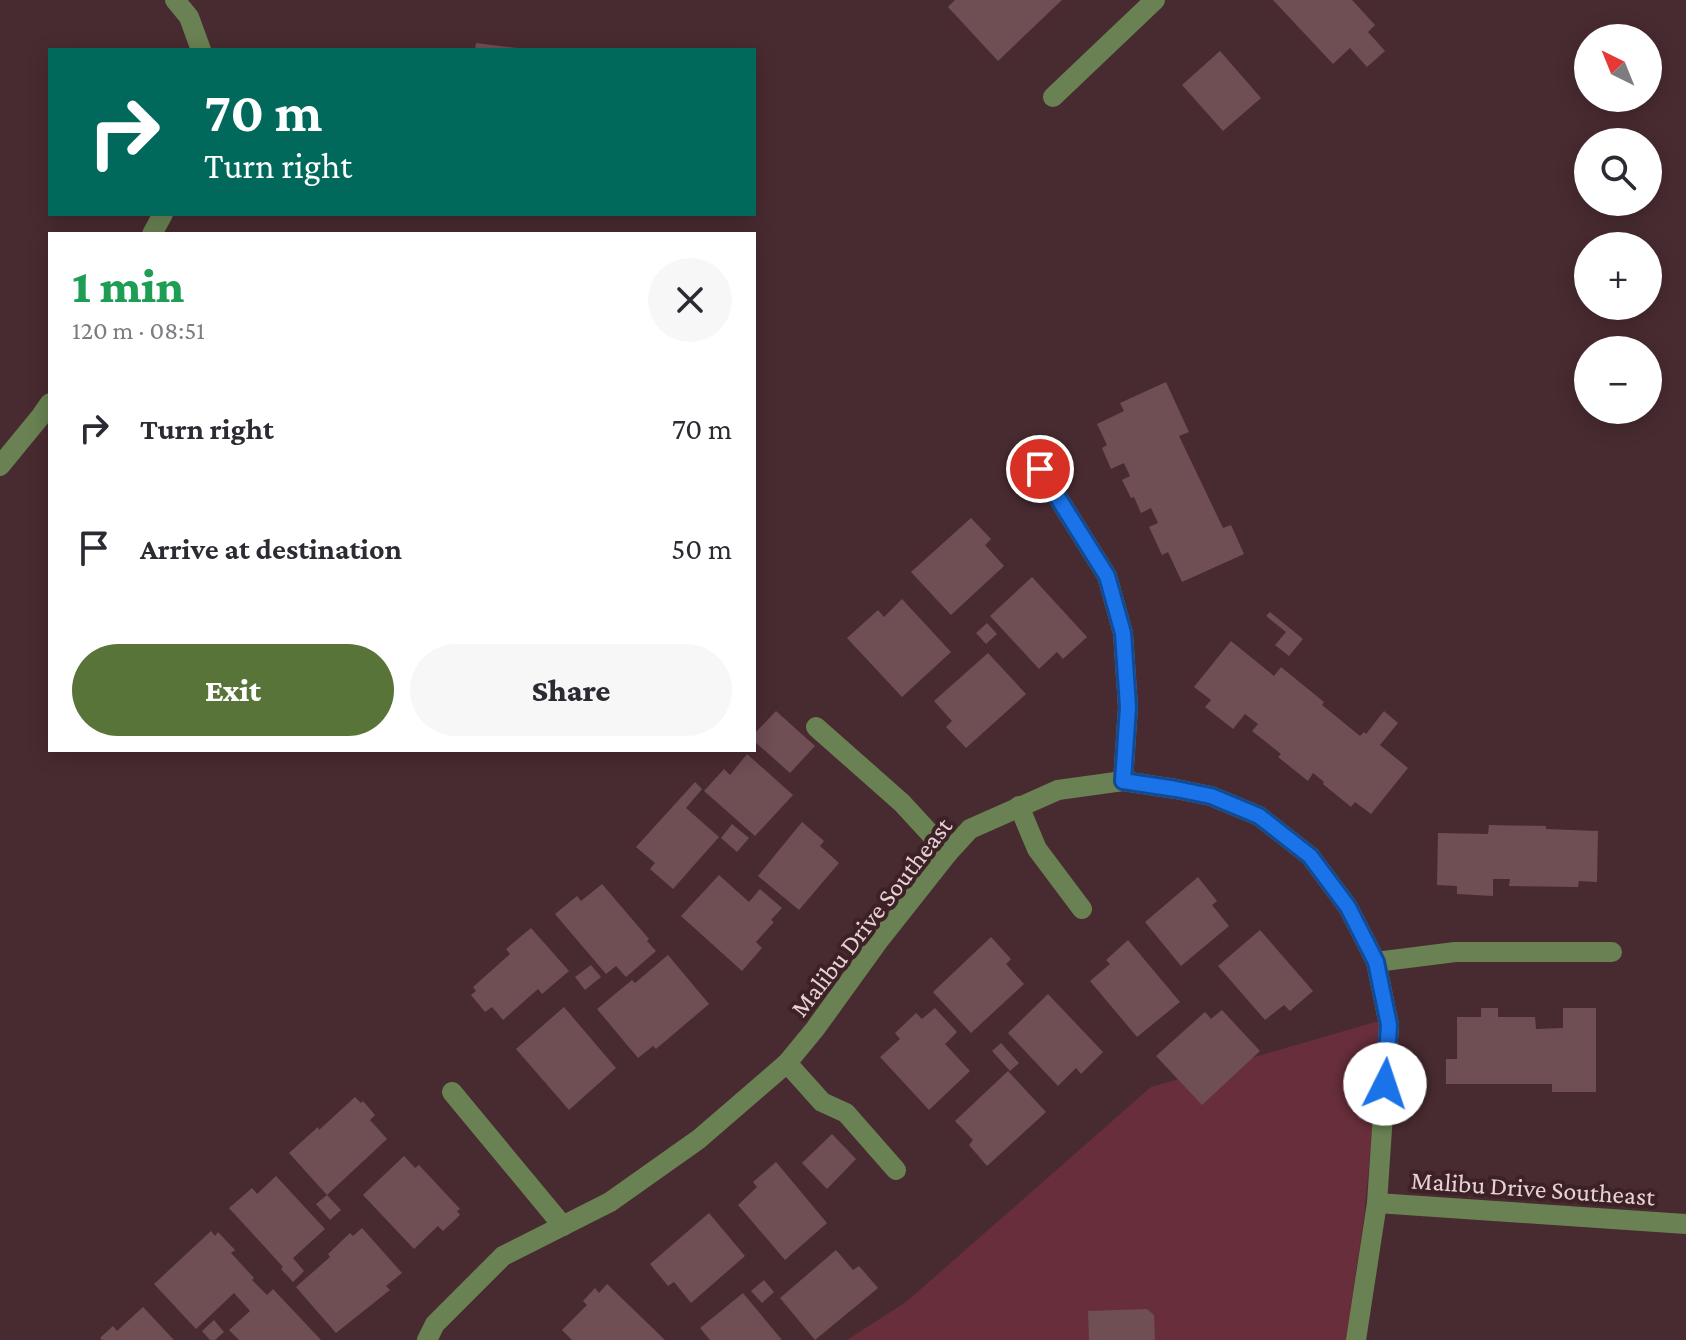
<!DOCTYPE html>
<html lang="en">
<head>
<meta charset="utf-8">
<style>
	:root { --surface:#fff; --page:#f7f7f7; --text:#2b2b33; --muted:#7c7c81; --accent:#587439 }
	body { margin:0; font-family:"Crimson Pro",serif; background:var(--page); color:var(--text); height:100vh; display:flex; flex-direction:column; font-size:30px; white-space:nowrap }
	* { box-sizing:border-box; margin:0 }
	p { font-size:26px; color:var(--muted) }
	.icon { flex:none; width:44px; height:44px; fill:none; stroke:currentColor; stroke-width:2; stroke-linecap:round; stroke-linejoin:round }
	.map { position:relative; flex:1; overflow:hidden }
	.sheet { position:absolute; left:48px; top:232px; width:708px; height:520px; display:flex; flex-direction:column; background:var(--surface); border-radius:0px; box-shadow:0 4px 20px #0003 }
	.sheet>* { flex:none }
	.banner { position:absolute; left:48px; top:48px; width:708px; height:168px; border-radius:0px; box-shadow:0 4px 20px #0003; background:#00695c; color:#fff; overflow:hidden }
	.needle { width:52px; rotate:317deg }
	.fabs { position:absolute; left:1574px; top:24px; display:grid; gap:16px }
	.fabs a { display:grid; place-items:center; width:88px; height:88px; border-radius:50%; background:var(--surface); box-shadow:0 4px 20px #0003; font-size:40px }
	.pin { position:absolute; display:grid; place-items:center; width:68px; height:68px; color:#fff; margin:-34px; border:4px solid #fff; border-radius:50%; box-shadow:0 2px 8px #0007 }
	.me { position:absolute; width:88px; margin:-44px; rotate:4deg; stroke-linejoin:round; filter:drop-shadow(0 0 6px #0008) }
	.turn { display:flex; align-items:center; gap:28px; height:168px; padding:0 24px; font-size:36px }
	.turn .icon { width:104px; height:104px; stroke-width:2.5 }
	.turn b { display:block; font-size:56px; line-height:68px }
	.round { display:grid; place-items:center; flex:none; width:84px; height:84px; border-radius:42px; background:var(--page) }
	.summary { display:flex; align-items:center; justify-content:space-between; height:136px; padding:0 24px }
	h1 { font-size:48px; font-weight:800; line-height:60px; color:#1e9e55 }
	.button { display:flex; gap:16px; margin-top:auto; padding:16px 24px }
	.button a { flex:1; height:92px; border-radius:48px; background:var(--accent); color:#fff; font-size:32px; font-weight:800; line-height:92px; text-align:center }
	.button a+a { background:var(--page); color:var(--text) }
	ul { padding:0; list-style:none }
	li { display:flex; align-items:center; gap:24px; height:120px; padding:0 24px }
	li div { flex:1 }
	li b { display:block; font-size:30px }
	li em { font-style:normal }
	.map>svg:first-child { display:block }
	.green { fill:#682e3b }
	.building { fill:#6f4e54 }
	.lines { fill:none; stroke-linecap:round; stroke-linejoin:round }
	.minor { stroke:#6a8253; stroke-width:20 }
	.route-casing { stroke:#114b97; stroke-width:20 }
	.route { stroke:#1a73e8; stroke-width:14 }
	.labels { text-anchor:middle; stroke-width:8; stroke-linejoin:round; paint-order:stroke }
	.street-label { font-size:26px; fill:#e6d3d6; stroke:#3d2126 }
</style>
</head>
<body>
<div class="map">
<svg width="1686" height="1340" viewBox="0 0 1686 1340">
	<rect width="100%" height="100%" fill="#482b30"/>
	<!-- green -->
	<polygon class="green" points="1382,1020 1365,1210 1346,1340 847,1340 906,1302 1151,1087"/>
	<!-- building -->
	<g class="building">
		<polygon points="955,0 1062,0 998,61 948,7"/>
		<polygon points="1273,0 1352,0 1375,25 1368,32 1385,51 1367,67 1350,48 1333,64"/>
		<polygon points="476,43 517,48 517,50 475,50"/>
		<polygon points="1220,51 1261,98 1223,131 1182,85"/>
		<polygon points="1166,382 1189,432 1179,436 1223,528 1231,525 1244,554 1182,582 1168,552 1162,555 1149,527 1158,523 1151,508 1141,513 1134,497 1131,498 1122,480 1130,476 1124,463 1111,469 1102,448 1107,445 1097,424 1124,411 1120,403"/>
		<polygon points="971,518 991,539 985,545 1004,566 951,615 911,572"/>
		<polygon points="1032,577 1087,637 1063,659 1057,652 1039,669 990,616"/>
		<polygon points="902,599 951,652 902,697 847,638 878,610 884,617"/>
		<polygon points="1270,612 1303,639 1289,656 1275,645 1286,632 1266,616"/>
		<polygon points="987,623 997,634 986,644 976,633"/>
		<polygon points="1231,641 1274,676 1281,667 1324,702 1322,705 1360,736 1364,732 1366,734 1384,711 1398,723 1380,745 1408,768 1371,814 1355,802 1351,807 1323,784 1324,782 1313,773 1308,781 1278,757 1281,754 1252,731 1258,724 1245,714 1233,729 1205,707 1211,700 1194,687"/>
		<polygon points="988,653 1026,694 966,748 946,727 952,721 934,701"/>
		<polygon points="776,711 815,746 790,773 754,741 754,734"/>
		<polygon points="747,754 793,795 755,836 704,791 724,769 730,775"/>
		<polygon points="695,782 702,789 686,808 719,837 673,889 650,869 655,863 636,847"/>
		<polygon points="802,822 824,841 820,846 839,863 799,910 758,876"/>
		<polygon points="732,824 749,838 737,852 721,838"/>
		<polygon points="1489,825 1546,826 1546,829 1598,831 1597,882 1579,881 1578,887 1509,886 1510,879 1493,879 1493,896 1457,894 1457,886 1437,885 1438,833 1488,834"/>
		<polygon points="719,875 749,902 760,889 782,908 771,920 774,922 756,942 762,948 742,971 681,916"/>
		<polygon points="1198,877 1217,901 1212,905 1229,926 1181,966 1145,922"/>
		<polygon points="602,884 649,939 647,941 656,951 626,977 616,966 606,974 555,914 577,896 581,901"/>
		<polygon points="531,928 569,971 542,994 538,989 503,1020 492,1007 485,1012 471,995 476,991 473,987 510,954 506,949"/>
		<polygon points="1260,930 1313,991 1290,1011 1284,1005 1265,1020 1218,966"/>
		<polygon points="991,937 1011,959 1006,964 1024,984 971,1033 933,992"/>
		<polygon points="1128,940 1180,1002 1137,1037 1090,981 1110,964 1106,960"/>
		<polygon points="668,955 709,1004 656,1049 653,1046 638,1058 597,1009 632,980 635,983"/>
		<polygon points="591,965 601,977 585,990 575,977"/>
		<polygon points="1048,994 1103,1052 1081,1074 1076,1068 1058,1086 1008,1033"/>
		<polygon points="564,1007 616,1068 569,1110 516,1049"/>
		<polygon points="935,1008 957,1032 945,1044 970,1071 929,1110 880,1057 900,1039 895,1033 916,1013 922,1019"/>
		<polygon points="1481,1008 1498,1008 1498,1017 1535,1017 1536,1029 1563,1028 1563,1008 1596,1008 1596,1092 1552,1092 1552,1084 1446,1084 1446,1059 1457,1059 1457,1017 1481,1017"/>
		<polygon points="1222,1010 1260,1051 1202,1105 1156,1056 1205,1012 1211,1019"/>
		<polygon points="1001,1043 1019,1063 1010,1071 992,1051"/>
		<polygon points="1008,1071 1046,1112 987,1166 969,1145 973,1140 955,1121"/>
		<polygon points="355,1097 361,1103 363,1101 375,1115 370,1120 387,1139 327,1195 289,1153 318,1127 319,1130"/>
		<polygon points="832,1134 856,1159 827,1189 802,1163"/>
		<polygon points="404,1156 415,1168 419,1165 460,1209 457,1211 460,1215 443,1231 438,1226 414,1249 363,1195"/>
		<polygon points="776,1162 827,1223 785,1260 738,1205 757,1187 753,1182"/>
		<polygon points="276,1176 325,1229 293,1258 304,1271 293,1282 281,1269 283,1267 229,1208 252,1188 257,1194"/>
		<polygon points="327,1195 341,1210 330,1220 316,1204"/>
		<polygon points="709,1213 745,1256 691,1303 674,1282 668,1286 650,1264"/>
		<polygon points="362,1228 402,1273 386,1286 390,1290 336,1333 296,1287 330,1257 328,1254 350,1233 353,1236"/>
		<polygon points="211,1231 215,1236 218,1232 235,1250 231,1253 254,1278 252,1280 267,1295 273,1289 321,1340 239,1340 229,1330 250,1311 234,1293 196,1329 154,1284"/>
		<polygon points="836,1250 853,1270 859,1266 878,1288 815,1340 780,1298"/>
		<polygon points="764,1280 774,1292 762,1303 751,1291"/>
		<polygon points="607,1284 665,1340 572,1340 562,1330 587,1305 583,1301 595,1288 599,1293"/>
		<polygon points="743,1293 782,1340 710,1340 700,1328"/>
		<polygon points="143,1307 174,1340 102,1340 100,1338 113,1326 117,1331"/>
		<polygon points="1147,1309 1154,1315 1155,1340 1089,1340 1088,1311"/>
		<polygon points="214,1320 224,1332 215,1340 210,1340 202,1331"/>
	</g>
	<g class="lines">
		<!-- minor -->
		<g class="minor">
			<polyline points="175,0 189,17 201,50"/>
			<polyline points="1053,97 1155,0"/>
			<polyline points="152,234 163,214"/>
			<polyline points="0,466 41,416 50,403"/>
			<polyline points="1040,469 1107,576 1123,633 1128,707 1123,781"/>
			<polyline points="816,727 902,803 948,853"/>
			<polyline points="1019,806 1037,849 1082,909"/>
			<polyline points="1376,962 1455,952 1612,952"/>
			<polyline points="787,1063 822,1102 846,1113 896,1170"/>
			<polyline points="452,1092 563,1226"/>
			<polyline points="1377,1203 1686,1224"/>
			<polyline points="427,1340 435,1324 503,1256 610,1202 699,1139 787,1063 815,1029 880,939 948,853 970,829 1058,790 1123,781 1176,789 1211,796 1259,816 1310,856 1348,907 1376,962 1389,1025 1377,1203 1356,1340"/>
		</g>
	</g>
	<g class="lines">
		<!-- route casing -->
		<g class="route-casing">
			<polyline id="route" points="1040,469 1107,576 1123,633 1128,707 1123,781 1176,789 1211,796 1259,816 1310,856 1348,907 1376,962 1389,1025 1385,1084"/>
		</g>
		<!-- route -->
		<use href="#route" class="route"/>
	</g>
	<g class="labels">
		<!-- street labels -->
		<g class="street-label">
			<text transform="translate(871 917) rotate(-52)" y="9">Malibu Drive Southeast</text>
			<text transform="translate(1533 1188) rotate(4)" y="9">Malibu Drive Southeast</text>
		</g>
	</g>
</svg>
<div class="fabs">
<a><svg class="needle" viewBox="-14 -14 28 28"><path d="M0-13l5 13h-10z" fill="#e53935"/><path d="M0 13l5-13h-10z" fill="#7c7c81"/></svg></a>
<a><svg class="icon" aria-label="search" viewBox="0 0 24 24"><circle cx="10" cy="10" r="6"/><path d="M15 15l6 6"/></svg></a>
<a>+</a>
<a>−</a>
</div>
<div class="pin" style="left:1040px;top:469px;background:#d93025"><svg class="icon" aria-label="arrive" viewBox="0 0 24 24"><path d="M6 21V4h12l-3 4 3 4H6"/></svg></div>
<svg class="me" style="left:1385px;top:1084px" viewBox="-20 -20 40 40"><circle r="19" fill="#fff"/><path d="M0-13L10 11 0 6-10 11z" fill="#1a73e8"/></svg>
<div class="banner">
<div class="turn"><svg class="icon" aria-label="right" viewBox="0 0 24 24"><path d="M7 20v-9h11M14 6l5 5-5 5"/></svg><div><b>70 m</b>Turn right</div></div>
</div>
<section class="sheet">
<div class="summary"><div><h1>1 min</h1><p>120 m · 08:51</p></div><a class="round"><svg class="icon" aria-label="close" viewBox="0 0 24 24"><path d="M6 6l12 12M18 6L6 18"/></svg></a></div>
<ul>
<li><svg class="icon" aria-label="right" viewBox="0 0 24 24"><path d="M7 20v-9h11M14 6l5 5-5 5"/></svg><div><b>Turn right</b></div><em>70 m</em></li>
<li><svg class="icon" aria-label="arrive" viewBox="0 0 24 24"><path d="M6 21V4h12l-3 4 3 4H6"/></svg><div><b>Arrive at destination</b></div><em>50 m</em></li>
</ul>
<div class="button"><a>Exit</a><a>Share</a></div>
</section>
</div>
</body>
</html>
